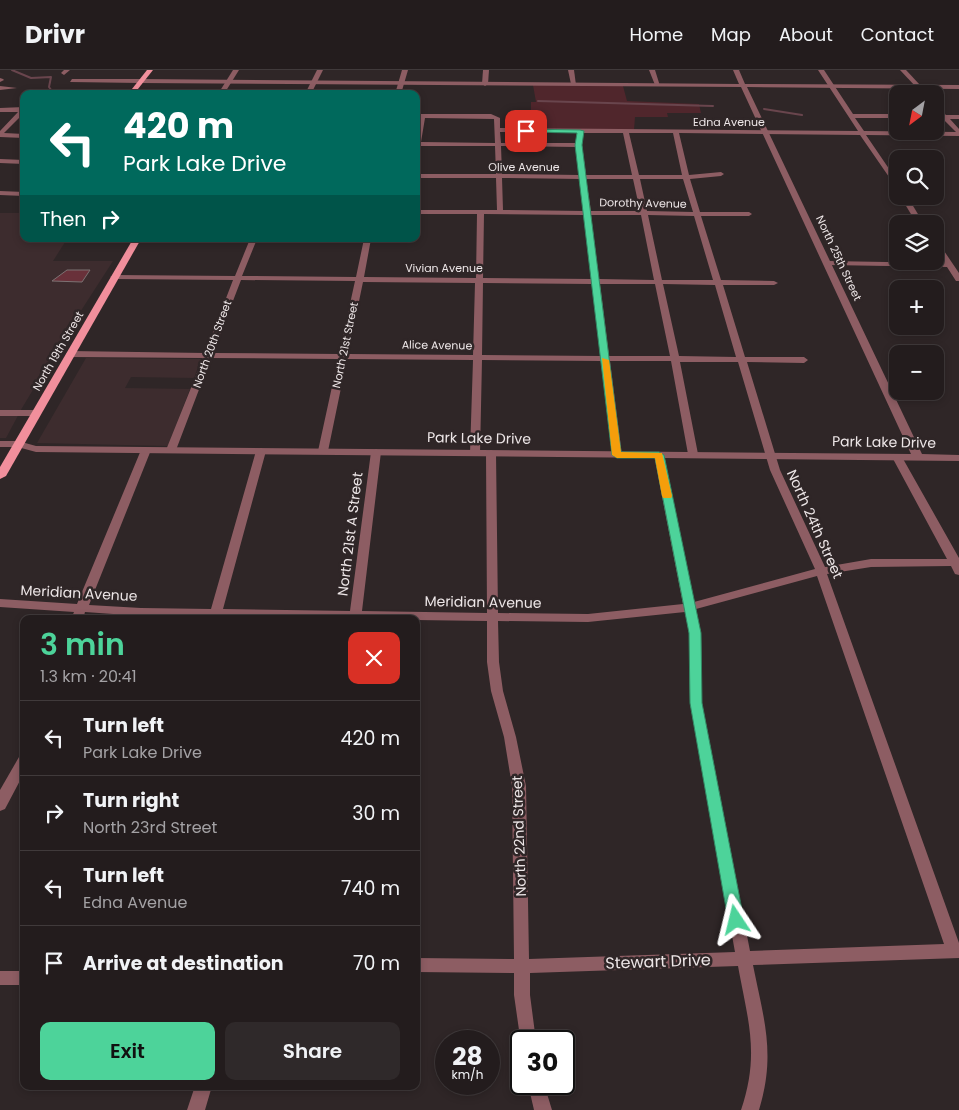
<!DOCTYPE html>
<html lang="en">
<head>
<meta charset="utf-8">
<style>
	:root { --surface:#231c1d; --page:#2f292a; --text:#f1f3f6; --muted:#a3a1a4; --line:#403a3b; --accent:#4dd39a }
	body { margin:0; font-family:Poppins,sans-serif; background:var(--page); color:var(--text); height:100vh; display:flex; flex-direction:column; font-size:19px; white-space:nowrap }
	* { box-sizing:border-box; margin:0 }
	p { font-size:16px; color:var(--muted) }
	.icon { flex:none; width:28px; height:28px; fill:none; stroke:currentColor; stroke-width:2; stroke-linecap:round; stroke-linejoin:round }
	.map { position:relative; flex:1; overflow:hidden }
	.side { position:absolute; left:20px; top:545px; width:400px; height:475px; display:flex; flex-direction:column; background:var(--surface); border-radius:10px; box-shadow:0 2px 8px #0003,0 0 0 1px var(--line) }
	.side>* { flex:none }
	.banner { position:absolute; left:20px; top:20px; width:400px; height:152px; border-radius:10px; box-shadow:0 2px 8px #0003,0 0 0 1px var(--line); background:#00695c; color:#fff; overflow:hidden }
	.needle { width:32px; rotate:212deg }
	.tools { position:absolute; left:889px; top:15px; display:grid; gap:10px }
	.tools a { display:grid; place-items:center; width:55px; height:55px; border-radius:10px; background:var(--surface); box-shadow:0 2px 8px #0003,0 0 0 1px var(--line); font-size:25px }
	.speed { position:absolute; left:435px; top:960px; display:flex; gap:10px; font-size:25px; font-weight:700; text-align:center }
	.speed>* { display:grid; place-content:center; width:65px; height:65px; border-radius:50%; background:var(--surface); box-shadow:0 2px 8px #0003,0 0 0 1px var(--line); line-height:1 }
	.speed small { font-size:12px; font-weight:400 }
	.speed .limit { border:2px solid #111; border-radius:8px; background:#fff; color:#111 }
	.pin { position:absolute; display:grid; place-items:center; width:42px; height:42px; color:#fff; margin:-21px; border-radius:10px; box-shadow:0 2px 8px #0006 }
	.me { position:absolute; width:55px; margin:-28px; rotate:350deg; stroke-linejoin:round; filter:drop-shadow(0 0 4px #0008) }
	.turn { display:flex; align-items:center; gap:18px; height:105px; padding:0 20px; font-size:22px }
	.turn .icon { width:65px; height:65px; stroke-width:2.5 }
	.turn b { display:block; font-size:35px; line-height:42px }
	.then { display:flex; align-items:center; height:48px; padding:0 20px; background:#0003; gap:10px; font-size:19px }
	.round { display:grid; place-items:center; flex:none; width:52px; height:52px; border-radius:10px; background:var(--page) }
	.summary { display:flex; align-items:center; justify-content:space-between; height:85px; padding:0 20px }
	h1 { font-size:30px; font-weight:600; line-height:38px; color:var(--accent) }
	.button { display:flex; gap:10px; margin-top:auto; padding:10px 20px }
	.button a { flex:1; height:58px; border-radius:10px; background:var(--accent); color:#111; font-size:20px; font-weight:600; line-height:58px; text-align:center }
	.button a+a { background:var(--page); color:var(--text) }
	ul { padding:0; list-style:none }
	li { display:flex; align-items:center; gap:15px; height:75px; padding:0 20px; border-top:1px solid var(--line) }
	li div { flex:1 }
	li b { display:block; font-size:19px }
	li em { font-style:normal }
	header { display:flex; align-items:center; gap:30px; box-sizing:border-box; height:70px; padding:0 25px; background:var(--surface); border-bottom:1px solid var(--line) }
	header strong { font-size:24px }
	nav { display:flex; gap:28px; margin-inline-start:auto; font-size:18px }
	.map>svg:first-child { display:block }
	.built { fill:#3d2c2e }
	.green { fill:#50262c }
	.lines { fill:none; stroke-linecap:round; stroke-linejoin:round }
	.stream { stroke:#69454d; stroke-width:2 }
	.building { fill:#69313a; stroke:#7d7273 }
	.minor { fill:#8d5d63; fill-rule:evenodd }
	.tertiary { fill:#8d5d63; fill-rule:evenodd }
	.primary { fill:#f18f9c; fill-rule:evenodd }
	.route { fill:#4dd39a; stroke:#328964 }
	.slow { fill:#f59e0b }
	.labels { text-anchor:middle; stroke-width:5; stroke-linejoin:round; paint-order:stroke }
	.far-street-label { font-size:11px; fill:#ede6e7; stroke:#2f2627 }
	.street-label { font-size:14px; fill:#ede6e7; stroke:#2f2627 }
	.near-street-label { font-size:16px; fill:#ede6e7; stroke:#2f2627 }
</style>
</head>
<body>
<header>
<strong>Drivr</strong>
<nav><a>Home</a><a>Map</a><a>About</a><a>Contact</a></nav>
</header>
<div class="map">
<svg width="959" height="1040" viewBox="0 0 959 1040">
	<rect width="100%" height="100%" fill="#2f2627"/>
	<!-- built -->
	<g class="built">
		<polygon points="0,143 24,143 24,169 67,169 53,191 113,191 75,250 22,338 6,368 0,368"/>
		<polygon points="86,288 201,289 194,308 131,307 125,318 190,319 168,376 37,373"/>
	</g>
	<!-- green -->
	<polygon class="green" points="533,15 623,16 627,31 699,34 701,43 667,43 668,47 635,47 634,60 531,58 531,32 536,32"/>
	<g class="lines">
		<!-- stream -->
		<g class="stream">
			<polyline points="12,0 31,8 51,7 49,17 54,24"/>
			<polyline points="538,31 713,36"/>
			<polyline points="764,39 802,45"/>
		</g>
	</g>
	<!-- building -->
	<polygon class="building" points="67,200 90,200 82,212 52,211"/>
	<g class="lines">
		<!-- minor -->
		<g class="minor">
			<polygon points="64,0 70,0 64,5 61,3"/>
			<polygon points="233,0 239,0 224,24 218,24"/>
			<polygon points="317,0 323,0 311,24 305,24"/>
			<polygon points="402,0 408,0 401,24 395,24"/>
			<polygon points="483,0 489,0 488,14 485,16 482,14"/>
			<polygon points="568,0 574,0 576,15 571,14"/>
			<polygon points="649,0 655,0 660,16 655,15"/>
			<path d="M818,0H824L853,44H898V48H855L864,61L956,62L943,49L937,48V46L940,45L935,40V35L946,45H959V49H950L959,59V66L866,65L898,112V120L860,65L679,63L689,105L721,102L724,104L721,106L690,109L700,142H749L752,144L749,146H701L721,210L774,211L778,213L774,215H723L745,287H804L808,290L804,293L747,292L780,400L825,497L871,489H947L892,387L897,384L902,387L959,488V505L955,504L951,496L871,497L827,504L959,873V888L753,895C764,950 776,984 759,1040H741C760,984 748,951 738,896L530,903V925L536,971H521V974L514,925V903L416,902V888L514,889L512,716L504,667L491,621L487,592V551L141,546L85,542L83,549H71L74,542L0,537V529L77,534L141,380L146,377L151,380L89,535L141,538L211,539L256,381L261,378L266,381L223,539L350,541L371,382L376,379L381,382L362,541L487,543L486,383L491,380L496,383L498,543L588,544L683,534L654,385L659,382L664,385L694,532L815,499L770,400L738,292H680L698,384L693,387L688,384L671,291H610L622,385L617,388L612,385L601,291L482,290L480,383L475,386L470,383L473,290L347,289L328,381L323,384L318,381L338,289L211,288L176,380L171,383L166,380L203,288L70,287L66,284L70,281L205,283L233,210L114,209L110,207L114,205L235,206L250,169H257L242,206L356,207L364,169H371L364,207L476,208L477,144H416V140H497L496,108H416V104H496L495,76H420L419,82L416,84V63L419,48H416V44H491L500,48V58L858,61ZM425,48L494,49L495,73L421,72ZM500,62H577L576,73H501ZM583,63H623L632,105H586L582,75ZM629,63H673L682,105H639ZM501,76L576,77L579,105L502,104ZM502,108L580,109L584,141L503,140ZM586,109H633L640,141H591ZM640,109H683L693,142L647,141ZM484,144L584,145L592,209L483,208ZM591,145H641L654,210L599,209ZM648,145L694,146L713,210H662ZM241,210L355,211L339,284L213,283ZM363,212L475,213L473,285L348,284ZM483,213L592,214L601,286L482,285ZM600,214H655L670,286H609ZM663,214L715,215L736,287L679,286ZM817,506L944,874L750,881L702,633L701,563L696,539ZM685,542L689,563L690,633L735,882L529,889L526,716L516,667L503,621L499,592L498,551L588,552Z"/>
			<polygon points="900,0 906,0 920,15 920,17 916,17"/>
			<polygon points="0,8 3,9 4,10 0,12"/>
			<polygon points="72,9 140,9 143,11 140,13 70,12"/>
			<polygon points="0,16 17,18 0,20"/>
			<polygon points="24,37 24,43 4,63 24,64 24,68 0,67 0,61 18,42 0,42 0,38"/>
			<polygon points="0,89 24,90 24,94 0,93"/>
			<polygon points="0,121 24,122 24,126 0,125"/>
			<polygon points="900,126 907,126 924,154 917,154"/>
			<polygon points="935,172 938,172 959,203 959,211 956,211 947,197 829,195 825,193 829,191 944,193 935,179"/>
			<polygon points="0,340 36,340 41,343 36,346 0,346"/>
			<polygon points="0,371 18,371 23,374 18,377 0,377"/>
			<polygon points="24,686 24,703 5,739 0,741 0,720 19,687"/>
			<rect x="0" y="901" width="24" height="14"/>
			<polygon points="528,1014 544,1014 552,1040 534,1040"/>
			<polygon points="195,1016 212,1016 205,1040 187,1040"/>
		</g>
		<!-- tertiary -->
		<polygon class="tertiary" points="733,0 739,0 745,14 959,15 959,19 747,17 922,384 959,385 959,391 36,382 14,376 13,374 18,371 36,376 911,384 741,17 140,13 137,11 140,9 739,14"/>
		<!-- primary -->
		<g class="primary">
			<polygon points="147,0 153,0 134,24 128,24"/>
			<polygon points="133,169 141,169 6,406 0,409 0,397"/>
		</g>
	</g>
	<!-- route -->
	<polygon class="route" points="526,59 580,60 584,61 582,75 621,382 659,382 664,385 701,563 702,633 744,850 741,854 736,856 731,854 728,850 690,633 689,563 655,388 617,388 612,385 575,75 577,63 524,62"/>
	<!-- slow -->
	<polygon class="slow" points="602,288 609,290 621,382 662,383 672,426 671,428 663,428 662,426 655,388 617,388 612,385"/>
	<g class="labels">
		<!-- far-street labels -->
		<g class="far-street-label">
			<text x="729" y="56">Edna Avenue</text>
			<text x="524" y="101">Olive Avenue</text>
			<text transform="translate(643 133) rotate(1)" y="4">Dorothy Avenue</text>
			<text transform="translate(839 188) rotate(65)" y="4">North 25th Street</text>
			<text x="444" y="202">Vivian Avenue</text>
			<text transform="translate(212 274) rotate(-70)" y="4">North 20th Street</text>
			<text transform="translate(345 275) rotate(-78)" y="4">North 21st Street</text>
			<text transform="translate(437 275) rotate(1)" y="4">Alice Avenue</text>
			<text transform="translate(58 281) rotate(-60)" y="4">North 19th Street</text>
		</g>
		<!-- street labels -->
		<g class="street-label">
			<text transform="translate(479 368) rotate(1)" y="5">Park Lake Drive</text>
			<text transform="translate(884 372) rotate(1)" y="5">Park Lake Drive</text>
			<text transform="translate(815 454) rotate(66)" y="5">North 24th Street</text>
			<text transform="translate(350 464) rotate(-83)" y="5">North 21st A Street</text>
			<text transform="translate(79 523) rotate(3)" y="5">Meridian Avenue</text>
			<text transform="translate(483 532) rotate(1)" y="5">Meridian Avenue</text>
			<text transform="translate(519 766) rotate(-92)" y="5">North 22nd Street</text>
		</g>
		<!-- near-street labels -->
		<g class="near-street-label">
			<text transform="translate(658 891) rotate(-2)" y="6">Stewart Drive</text>
		</g>
	</g>
</svg>
<div class="tools">
<a><svg class="needle" viewBox="-14 -14 28 28"><path d="M0-13l5 13h-10z" fill="#e53935"/><path d="M0 13l5-13h-10z" fill="#a3a1a4"/></svg></a>
<a><svg class="icon" aria-label="search" viewBox="0 0 24 24"><circle cx="10" cy="10" r="6"/><path d="M15 15l6 6"/></svg></a>
<a><svg class="icon" aria-label="layers" viewBox="0 0 24 24"><path d="M12 4l9 5-9 5-9-5zM3 14l9 5 9-5"/></svg></a>
<a>+</a>
<a>−</a>
</div>
<div class="speed"><div>28<small>km/h</small></div><div class="limit">30</div></div>
<div class="pin" style="left:526px;top:61px;background:#d93025"><svg class="icon" aria-label="arrive" viewBox="0 0 24 24"><path d="M6 21V4h12l-3 4 3 4H6"/></svg></div>
<svg class="me" style="left:736px;top:850px" viewBox="-20 -20 40 40"><path d="M0-17L14 15 0 8-14 15z" fill="#4dd39a" stroke="#fff" stroke-width="4"/></svg>
<div class="banner">
<div class="turn"><svg class="icon" aria-label="left" viewBox="0 0 24 24"><path d="M17 20v-9H6M10 6l-5 5 5 5"/></svg><div><b>420 m</b>Park Lake Drive</div></div>
<div class="then">Then<svg class="icon" aria-label="right" viewBox="0 0 24 24"><path d="M7 20v-9h11M14 6l5 5-5 5"/></svg></div>
</div>
<section class="side">
<div class="summary"><div><h1>3 min</h1><p>1.3 km · 20:41</p></div><a class="round" style="background:#d93025;color:#fff"><svg class="icon" aria-label="close" viewBox="0 0 24 24"><path d="M6 6l12 12M18 6L6 18"/></svg></a></div>
<ul>
<li><svg class="icon" aria-label="left" viewBox="0 0 24 24"><path d="M17 20v-9H6M10 6l-5 5 5 5"/></svg><div><b>Turn left</b><p>Park Lake Drive</p></div><em>420 m</em></li>
<li><svg class="icon" aria-label="right" viewBox="0 0 24 24"><path d="M7 20v-9h11M14 6l5 5-5 5"/></svg><div><b>Turn right</b><p>North 23rd Street</p></div><em>30 m</em></li>
<li><svg class="icon" aria-label="left" viewBox="0 0 24 24"><path d="M17 20v-9H6M10 6l-5 5 5 5"/></svg><div><b>Turn left</b><p>Edna Avenue</p></div><em>740 m</em></li>
<li><svg class="icon" aria-label="arrive" viewBox="0 0 24 24"><path d="M6 21V4h12l-3 4 3 4H6"/></svg><div><b>Arrive at destination</b></div><em>70 m</em></li>
</ul>
<div class="button"><a>Exit</a><a>Share</a></div>
</section>
</div>
</body>
</html>
